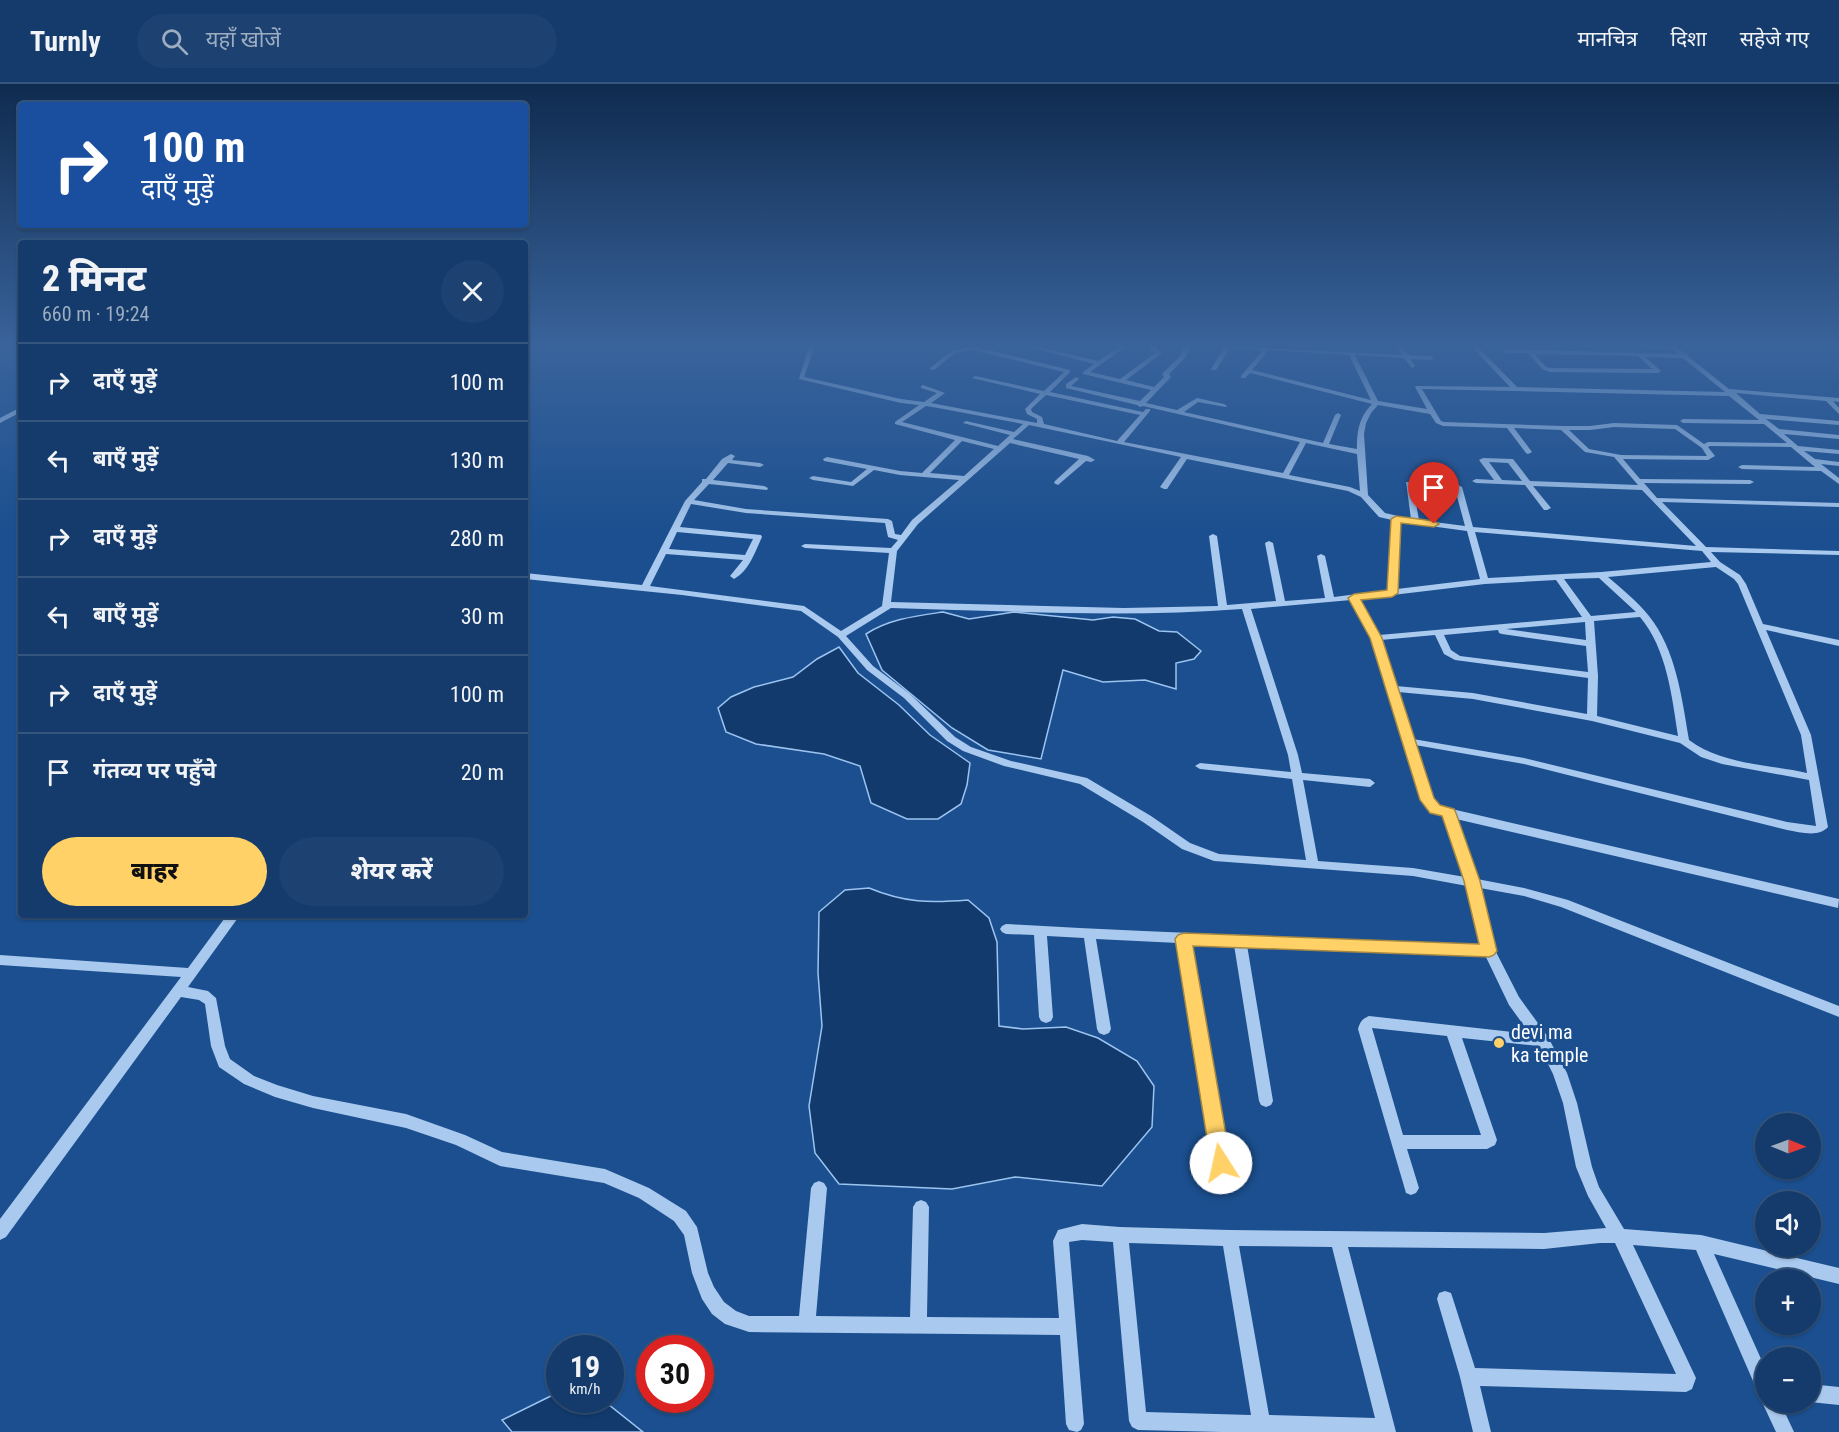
<!DOCTYPE html>
<html lang="hi">
<head>
<meta charset="utf-8">
<style>
	:root { --surface:#143b6b; --page:#1d4271; --text:#f1f3f6; --muted:#9dadc1; --line:#33557e; --accent:#ffd166 }
	body { margin:0; font-family:"Roboto Condensed","Noto Sans Devanagari",sans-serif; background:var(--page); color:var(--text); height:100vh; display:flex; flex-direction:column; font-size:22px; white-space:nowrap }
	* { box-sizing:border-box; margin:0 }
	p { font-size:20px; color:var(--muted) }
	.icon { flex:none; width:33px; height:33px; fill:none; stroke:currentColor; stroke-width:2; stroke-linecap:round; stroke-linejoin:round }
	.map { position:relative; flex:1; overflow:hidden }
	.side { position:absolute; left:18px; top:156px; width:510px; height:678px; display:flex; flex-direction:column; background:var(--surface); border-radius:6px; box-shadow:0 2px 4px #0004,0 0 0 2px var(--line) }
	.side>* { flex:none }
	.banner { position:absolute; left:18px; top:18px; width:510px; height:126px; border-radius:6px; box-shadow:0 2px 4px #0004,0 0 0 2px var(--line); background:#1a4fa0; color:#fff; overflow:hidden }
	.needle { width:39px; rotate:91deg }
	.fabs { position:absolute; left:1755px; top:1029px; display:grid; gap:12px }
	.fabs a { display:grid; place-items:center; width:66px; height:66px; border-radius:50%; background:var(--surface); box-shadow:0 2px 4px #0004,0 0 0 2px var(--line); font-size:30px }
	.speed { position:absolute; left:546px; top:1251px; display:flex; gap:12px; font-size:30px; font-weight:700; text-align:center }
	.speed>* { display:grid; place-content:center; width:78px; height:78px; border-radius:50%; background:var(--surface); box-shadow:0 2px 4px #0004,0 0 0 2px var(--line); line-height:1 }
	.speed small { font-size:15px; font-weight:400 }
	.speed .limit { border:9px solid #d22; background:#fff; color:#111 }
	.pin { position:absolute; display:grid; place-items:center; width:51px; height:51px; color:#fff; margin:-62px -26px; border-radius:50% 50% 50% 0; rotate:-45deg; box-shadow:0 0 6px #0007 }
	.pin .icon { rotate:45deg }
	.me { position:absolute; width:66px; margin:-33px; rotate:350deg; stroke-linejoin:round; filter:drop-shadow(0 0 4px #0008) }
	.turn { display:flex; align-items:center; gap:21px; height:126px; padding:0 24px; font-size:27px }
	.turn .icon { width:78px; height:78px; stroke-width:2.5 }
	.turn b { display:block; font-size:42px; line-height:51px }
	.round { display:grid; place-items:center; flex:none; width:63px; height:63px; border-radius:32px; background:var(--page) }
	.overview { display:flex; align-items:center; justify-content:space-between; height:102px; padding:0 24px }
	h1 { font-size:36px; font-weight:800; line-height:45px }
	.primary-button { display:flex; gap:12px; margin-top:auto; padding:12px 24px }
	.primary-button a { flex:1; height:69px; border-radius:36px; background:var(--accent); color:#111; font-size:24px; font-weight:800; line-height:69px; text-align:center }
	.primary-button a+a { background:var(--page); color:var(--text) }
	ul { padding:0; list-style:none }
	li { display:flex; align-items:center; gap:18px; height:78px; padding:0 24px; border-top:2px solid var(--line) }
	li div { flex:1 }
	li b { display:block; font-size:22px }
	li em { font-style:normal }
	header { display:flex; align-items:center; gap:36px; box-sizing:border-box; height:84px; padding:0 30px; background:var(--surface); border-bottom:2px solid var(--line) }
	header strong { font-size:28px }
	nav { display:flex; gap:33px; margin-inline-start:auto; font-size:21px }
	.search { width:420px; height:54px; background:var(--page); display:flex; align-items:center; gap:15px; box-sizing:border-box; padding:0 21px; border-radius:33px; color:var(--muted); font-size:22px }
	.map>svg:first-child { display:block }
	.water { fill:#123a6d; stroke:#9cc4f0; stroke-width:1.5 }
	.lines { fill:none; stroke-linecap:round; stroke-linejoin:round }
	.minor { fill:#a9c9ee; fill-rule:evenodd }
	.route { fill:#ffd166; stroke:#a68842; stroke-width:1.5 }
	.poi-dot { fill:#ffd166; stroke:#1b4f8f; stroke-width:2 }
	.labels { text-anchor:middle; stroke-width:6; stroke-linejoin:round; paint-order:stroke }
	.near-poi-label { font-size:20px; fill:#fff; stroke:#1b4f8f; text-anchor:start }
</style>
</head>
<body>
<header>
<strong>Turnly</strong>
<div class="search"><svg class="icon" aria-label="search" viewBox="0 0 24 24"><circle cx="10" cy="10" r="6"/><path d="M15 15l6 6"/></svg>यहाँ खोजें</div>
<nav><a>मानचित्र</a><a>दिशा</a><a>सहेजे गए</a></nav>
</header>
<div class="map">
<svg width="1839" height="1348" viewBox="0 0 1839 1348">
	<rect width="100%" height="100%" fill="#1b4f8f"/>
	<!-- water -->
	<g class="water">
		<path d="M943,528L969,535L1014,528L1093,536L1113,533L1135,535L1159,547L1177,548L1201,567L1194,575L1176,579V605L1145,596L1103,598L1063,586L1041,675L988,666L952,644L882,586L866,550C889,535 916,532 943,528Z"/>
		<polygon points="839,563 858,589 899,621 930,651 970,679 967,701 961,720 938,735 907,735 871,719 860,682 824,670 756,660 726,648 718,624 731,613 754,603 793,593 817,575"/>
		<path d="M869,804C905,819 930,819 968,816L989,834L997,858L999,942L1023,945L1066,943L1098,954L1137,977L1154,1002L1152,1043L1102,1102L1015,1093L952,1105L839,1100L815,1069L809,1022L822,942L818,889L819,828L845,806Z"/>
		<polygon points="559,1308 560,1316 607,1316 608,1320 643,1348 512,1348 502,1336"/>
	</g>
	<g class="lines">
		<!-- minor -->
		<g class="minor">
			<path d="M809,262H815L804,293L901,315L924,318L937,309L921,304V302L923,301L945,309L931,319L1037,339V335L1027,330L1025,325L1040,310L972,294L975,292L1044,307L1064,288L973,266L955,269L934,286L929,285L951,267L973,262L1070,286V288L1050,308L1143,328L1146,325H1150V327L1124,358L1283,389L1300,358L1143,322L1140,323L1137,321L1066,304V300L1076,293L1079,295L1071,302L1140,317L1151,306L1083,290V288L1094,280L1032,264L1035,262H1041L1040,263L1098,277L1121,262H1127L1090,288L1120,295L1155,269L1150,266L1151,262H1157L1156,265L1161,268V270L1126,296L1154,303L1164,293L1162,290L1180,272L1185,262H1191L1185,274L1169,290L1171,293L1170,294L1146,319L1177,326L1197,314L1224,320L1227,322L1226,323L1198,318L1184,328L1323,359L1335,331L1338,329L1341,331L1329,360L1357,365C1357,347 1359,333 1372,320L1250,289L1245,294H1241V292L1263,266L1230,264L1216,286H1212L1211,285L1224,264L1219,262L1402,271L1396,262H1402L1408,271L1431,272L1434,274L1431,276L1410,275L1415,282L1412,284L1404,274L1355,271L1378,317L1427,325L1415,303L1416,302L1510,303L1471,262H1477L1517,303L1725,308L1683,274L1645,273L1660,286L1661,287L1658,289L1550,288L1542,285L1528,269H1506L1503,267L1506,265L1678,270L1672,265L1642,264L1639,262H1675L1686,270L1689,271V273L1729,305L1839,314V318L1833,317L1839,324V330L1826,317L1736,309L1760,330L1839,337V341L1766,335L1779,345L1839,351V355L1784,350L1798,362L1839,366V370L1804,367L1815,375L1839,378V382L1821,380L1839,394V400L1821,387L1742,385L1738,383L1742,381L1815,383L1791,363L1710,362L1708,363L1715,372L1708,376L1623,375L1640,395L1750,396L1754,398L1750,400L1644,399L1657,414L1839,419V423L1662,418L1706,463L1839,467V471L1711,468L1720,478L1740,491L1746,500L1763,540L1839,556V562L1766,546L1811,651L1828,743C1818,754 1800,748 1787,746L1524,680L1415,661L1432,715L1439,722L1839,815L1838,824L1456,735L1477,795L1524,804L1568,816L1839,922V933L1561,823L1524,812L1480,804L1495,866L1519,913L1548,953L1567,989L1577,1019L1592,1083L1599,1103L1624,1145L1701,1151L1839,1184V1200L1714,1170L1766,1286V1318H1780L1794,1348H1776L1762,1318L1763,1315L1760,1313L1696,1166L1633,1161L1696,1294L1692,1305L1686,1308L1480,1302L1491,1348H1473L1460,1293L1437,1215L1439,1209L1445,1207L1451,1209L1453,1215L1475,1284L1676,1290L1615,1159H1600L1544,1165L1348,1163L1396,1348H1221L1138,1346L1132,1343L1129,1337L1113,1158L1082,1156L1069,1158L1084,1340L1081,1346L1077,1348L1069,1346L1066,1340L1060,1251L749,1248L725,1240L712,1230L702,1215L692,1189L684,1151L674,1137L639,1114L604,1099L500,1082L456,1061L406,1044L313,1024L275,1013L244,1000L219,983L211,962L205,920L199,916L181,913L6,1153L0,1156V1135L181,893L0,881V871L188,884L227,831H240L188,903L208,907L216,914L225,962L230,975L254,992L277,1001L313,1012L406,1030L465,1051L502,1068L605,1085L649,1104L686,1127L697,1143L708,1189L714,1203L724,1218L736,1227L749,1232H799L811,1104L814,1099L819,1097L824,1099L827,1104L816,1232L910,1233L913,1123L916,1118L921,1116L926,1118L929,1123L927,1233L1059,1234L1053,1157L1058,1146L1082,1140L1120,1143L1230,1146L1544,1149L1606,1144L1588,1112L1576,1083L1563,1019L1553,990L1539,962L1462,954L1497,1056L1495,1061L1487,1065H1407L1419,1104L1416,1109L1411,1111L1406,1109L1358,945C1360,938 1362,935 1369,932L1530,950L1509,921L1485,871L1247,861L1273,1017L1271,1021L1266,1023L1261,1021L1259,1017L1234,861L1191,860L1228,1077L1232,1083L1243,1088L1246,1093L1243,1098L1238,1100L1222,1093L1213,1079L1178,859L1096,855L1111,945L1109,949L1104,951L1099,949L1097,945L1084,854L1047,852L1053,933L1051,937L1046,939L1041,937L1039,933L1034,851L1006,850L1002,848L1000,845L1002,842L1006,840C1163,849 1323,854 1481,861L1467,802L1413,792L1214,777L1182,765L1143,738L1080,700L1004,682L963,667L947,657L904,614L867,586L838,553L801,527L682,511L525,495V489L642,501L685,417L702,398V395H706L722,375L731,370L735,372L732,376L760,379L764,381L760,383L728,379L713,396L764,402L768,404L767,406L709,400L694,416L746,425L888,435L892,437L895,450L901,451L912,436L959,396L900,391L874,386L853,402L813,396L809,394L813,392L851,398L867,385L824,377L823,375L827,373L900,387L922,389L955,356L895,340V338L919,321L901,319L799,295ZM1269,266L1349,271L1371,316L1252,286ZM1535,270L1638,272L1652,285L1551,284L1546,283ZM1422,305L1729,312L1759,336L1683,335L1680,337L1683,339L1764,340L1787,359L1708,358L1704,360L1677,341L1614,339L1590,342H1563L1444,338L1441,337ZM1046,311L1140,331L1117,357L1044,340L1042,333L1032,328L1031,325ZM1378,321L1430,330L1436,339L1443,342L1507,344L1526,369L1528,370L1532,368L1514,344L1561,346L1585,368L1614,373L1638,401L1530,397L1513,375L1483,374L1479,376L1494,396L1476,395L1472,397L1476,399L1525,401L1544,426H1547L1551,424L1533,402L1642,406L1696,462L1473,443L1462,403L1458,401L1406,398L1411,435L1385,429L1368,411L1364,350L1366,339L1371,329ZM926,322L938,324L1023,340L1014,348L966,337L963,339L1010,351L998,362L902,338ZM1029,341L1181,373L1160,403L1164,405H1167L1187,375L1348,407L1361,413L1379,433L1392,436L1388,506L1334,513L1325,472L1321,470L1317,472L1325,514L1285,517L1273,459L1269,457L1265,459L1276,517L1227,521L1217,452L1213,450L1209,452L1218,522L1124,524L891,518L897,467L918,440L1010,359L1079,375L1055,397L1054,399L1058,401L1086,377L1091,378L1095,376L1088,372L1013,355ZM1614,343L1675,345L1702,364L1707,372L1621,371L1589,365L1569,346H1590ZM962,357L994,365L964,392L930,389ZM1306,359L1357,370L1360,407L1350,403L1289,391ZM1489,378L1508,379L1522,397L1502,396ZM1413,402L1455,405L1465,442L1419,436ZM691,420L746,429L885,439L888,453L898,456L891,464L805,460L801,462L805,464L889,469L882,522L841,547L804,522L650,502L666,470L743,476L730,492L734,495C749,487 755,468 762,453L761,451L680,443ZM1400,438L1467,447L1480,495L1397,505ZM677,448L753,455L745,471L669,465ZM1475,448L1702,467L1711,478L1601,488L1488,494ZM1716,483L1734,495L1738,500L1801,651L1807,689C1767,680 1723,681 1689,656C1682,614 1676,566 1649,532C1637,517 1622,505 1608,493ZM1599,494L1636,528L1591,532L1564,495ZM1556,496L1582,533L1379,551L1359,515L1485,500ZM1351,516L1371,554L1422,716L1431,728L1443,731L1465,793L1413,784L1318,777L1303,696L1370,703L1375,699L1370,695L1302,689L1298,671L1251,525ZM891,524C1008,527 1126,534 1242,525L1288,671L1291,688L1200,679L1195,682L1200,685L1292,695L1306,776L1219,770L1190,759L1151,732L1087,694L1011,677L971,663L955,653L910,610L873,582L846,552ZM1640,533C1667,565 1672,613 1678,652L1597,632L1598,592L1594,537ZM1585,538L1586,556L1506,545ZM1498,546L1499,549L1502,550L1586,562L1588,588L1460,572L1451,566L1444,551ZM1435,551L1444,570L1455,576L1588,594L1587,630L1473,609L1396,602L1381,556ZM1398,608L1473,615L1592,637L1680,659L1701,673L1722,680L1809,696L1816,742L1787,738L1524,674L1413,655ZM1372,944L1447,952L1481,1051H1403ZM1129,1159L1223,1162L1251,1331L1146,1328ZM1239,1162L1332,1163L1375,1334L1269,1331Z"/>
			<polygon points="21,323 21,328 0,339 0,334"/>
			<polygon points="1810,1300 1839,1303 1839,1321 1810,1318"/>
		</g>
	</g>
	<!-- sky -->
	<linearGradient id="sky" x2="0" y2="1"><stop stop-color="#0f2b4f"/><stop offset="0.58" stop-color="#39639b"/><stop offset="1" stop-color="#39639b" stop-opacity="0"/></linearGradient>
	<rect width="1839" height="450" fill="url(#sky)"/>
	<!-- route -->
	<polygon class="route" points="1396,432 1434,437 1439,440 1434,443 1401,439 1398,509 1392,513 1361,516 1382,554 1434,714 1440,721 1454,725 1456,729 1480,797 1497,867 1494,871 1489,873 1193,862 1231,1079 1228,1085 1221,1088 1214,1085 1211,1079 1175,855 1178,851 1184,849 1479,860 1464,797 1442,732 1430,729 1420,716 1370,554 1348,514 1354,510 1387,506 1391,435"/>
	<!-- markers -->
	<circle class="poi-dot" cx="1499" cy="959" r="6"/>
	<g class="labels">
		<!-- near-poi labels -->
		<g class="near-poi-label">
			<text x="1511" y="955">devi ma<tspan x="1511" dy="23">ka temple</tspan></text>
		</g>
	</g>
</svg>
<div class="fabs">
<a><svg class="needle" viewBox="-14 -14 28 28"><path d="M0-13l5 13h-10z" fill="#e53935"/><path d="M0 13l5-13h-10z" fill="#9dadc1"/></svg></a>
<a><svg class="icon" aria-label="sound" viewBox="0 0 24 24"><path d="M4 9h4l5-4v14l-5-4H4zM17 9q2 3 0 6"/></svg></a>
<a>+</a>
<a>−</a>
</div>
<div class="speed"><div>19<small>km/h</small></div><div class="limit">30</div></div>
<div class="pin" style="left:1434px;top:440px;background:#d93025"><svg class="icon" aria-label="arrive" viewBox="0 0 24 24"><path d="M6 21V4h12l-3 4 3 4H6"/></svg></div>
<svg class="me" style="left:1221px;top:1079px" viewBox="-20 -20 40 40"><circle r="19" fill="#fff"/><path d="M0-13L10 11 0 6-10 11z" fill="#ffd166"/></svg>
<div class="banner">
<div class="turn"><svg class="icon" aria-label="right" viewBox="0 0 24 24"><path d="M7 20v-9h11M14 6l5 5-5 5"/></svg><div><b>100 m</b>दाएँ मुड़ें</div></div>
</div>
<section class="side">
<div class="overview"><div><h1>2 मिनट</h1><p>660 m · 19:24</p></div><a class="round"><svg class="icon" aria-label="close" viewBox="0 0 24 24"><path d="M6 6l12 12M18 6L6 18"/></svg></a></div>
<ul>
<li><svg class="icon" aria-label="right" viewBox="0 0 24 24"><path d="M7 20v-9h11M14 6l5 5-5 5"/></svg><div><b>दाएँ मुड़ें</b></div><em>100 m</em></li>
<li><svg class="icon" aria-label="left" viewBox="0 0 24 24"><path d="M17 20v-9H6M10 6l-5 5 5 5"/></svg><div><b>बाएँ मुड़ें</b></div><em>130 m</em></li>
<li><svg class="icon" aria-label="right" viewBox="0 0 24 24"><path d="M7 20v-9h11M14 6l5 5-5 5"/></svg><div><b>दाएँ मुड़ें</b></div><em>280 m</em></li>
<li><svg class="icon" aria-label="left" viewBox="0 0 24 24"><path d="M17 20v-9H6M10 6l-5 5 5 5"/></svg><div><b>बाएँ मुड़ें</b></div><em>30 m</em></li>
<li><svg class="icon" aria-label="right" viewBox="0 0 24 24"><path d="M7 20v-9h11M14 6l5 5-5 5"/></svg><div><b>दाएँ मुड़ें</b></div><em>100 m</em></li>
<li><svg class="icon" aria-label="arrive" viewBox="0 0 24 24"><path d="M6 21V4h12l-3 4 3 4H6"/></svg><div><b>गंतव्य पर पहुँचे</b></div><em>20 m</em></li>
</ul>
<div class="primary-button"><a>बाहर</a><a>शेयर करें</a></div>
</section>
</div>
</body>
</html>
